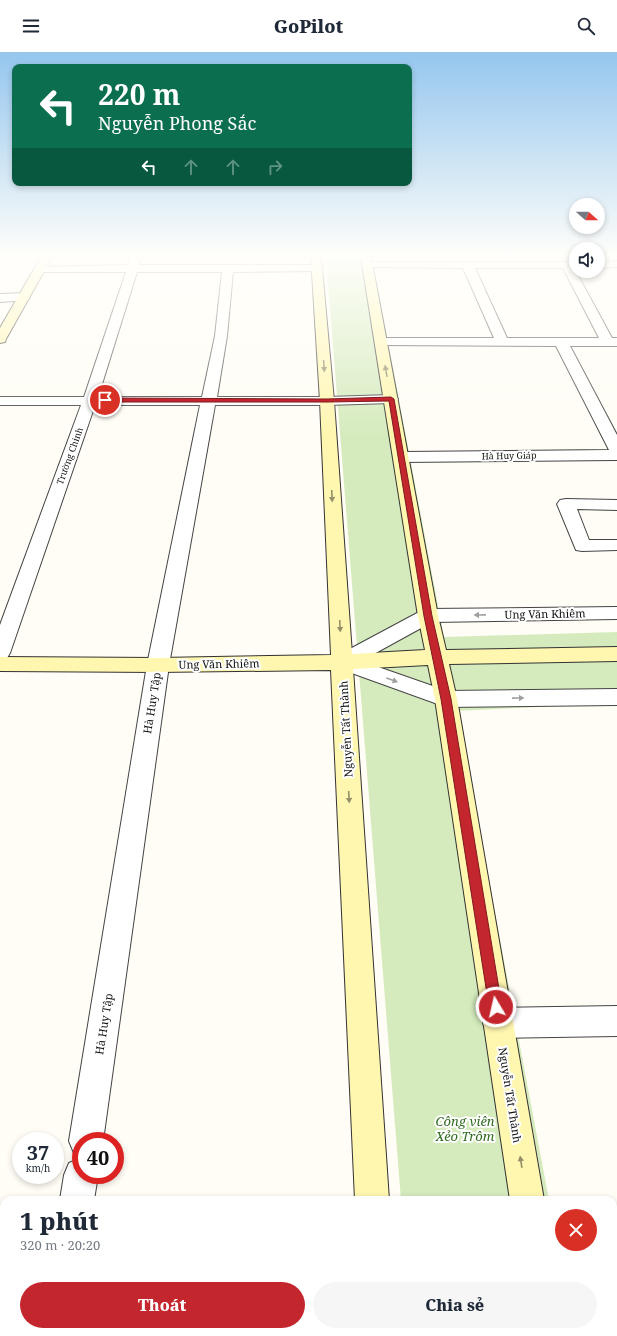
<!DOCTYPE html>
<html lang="vi">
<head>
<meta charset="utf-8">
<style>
	:root { --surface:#fff; --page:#f6f6f7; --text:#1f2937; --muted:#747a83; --accent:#c4262e }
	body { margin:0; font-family:"Noto Serif",serif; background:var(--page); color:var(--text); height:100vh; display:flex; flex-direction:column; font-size:15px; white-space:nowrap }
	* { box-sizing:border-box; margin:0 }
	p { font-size:13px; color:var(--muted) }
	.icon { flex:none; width:22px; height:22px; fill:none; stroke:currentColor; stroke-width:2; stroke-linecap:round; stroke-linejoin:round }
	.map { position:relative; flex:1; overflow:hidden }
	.sheet { position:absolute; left:0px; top:1144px; width:617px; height:140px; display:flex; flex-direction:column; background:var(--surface); border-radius:12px 12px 0 0; box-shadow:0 2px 6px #0003 }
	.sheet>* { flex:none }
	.hud { position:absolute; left:12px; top:12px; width:400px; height:122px; border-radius:8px; box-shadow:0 2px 6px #0003; background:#0b6e4f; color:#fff; overflow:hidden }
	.needle { width:26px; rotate:111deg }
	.tools { position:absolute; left:569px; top:146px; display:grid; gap:8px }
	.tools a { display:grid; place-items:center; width:36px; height:36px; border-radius:50%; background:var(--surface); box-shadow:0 2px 6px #0003; font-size:20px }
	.speed { position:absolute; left:12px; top:1080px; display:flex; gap:8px; font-size:20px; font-weight:700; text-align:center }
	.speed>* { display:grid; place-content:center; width:52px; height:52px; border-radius:50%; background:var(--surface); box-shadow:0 2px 6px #0003; line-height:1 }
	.speed small { font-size:10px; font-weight:400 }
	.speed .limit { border:6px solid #d22; background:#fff; color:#111 }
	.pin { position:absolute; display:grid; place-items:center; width:34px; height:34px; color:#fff; margin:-17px; border:2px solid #fff; border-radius:50%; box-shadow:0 1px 4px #0007 }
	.me { position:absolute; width:44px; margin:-22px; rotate:351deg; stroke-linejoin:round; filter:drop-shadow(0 0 3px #0008) }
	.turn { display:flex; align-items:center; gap:14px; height:84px; padding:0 20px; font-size:18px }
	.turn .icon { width:52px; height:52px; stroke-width:2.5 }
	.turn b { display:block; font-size:28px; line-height:34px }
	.lanes { display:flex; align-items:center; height:38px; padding:0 20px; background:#0003; justify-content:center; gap:20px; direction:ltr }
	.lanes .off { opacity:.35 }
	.round { display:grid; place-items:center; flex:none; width:42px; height:42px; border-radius:21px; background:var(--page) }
	.summary { display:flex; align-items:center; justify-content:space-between; height:68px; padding:0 20px }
	h1 { font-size:24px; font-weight:800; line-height:30px }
	.cta { display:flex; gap:8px; margin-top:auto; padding:8px 20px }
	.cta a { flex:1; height:46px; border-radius:24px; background:var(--accent); color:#fff; font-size:16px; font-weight:800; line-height:46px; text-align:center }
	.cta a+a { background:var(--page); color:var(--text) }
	header { display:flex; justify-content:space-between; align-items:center; height:52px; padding:0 20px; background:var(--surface); font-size:18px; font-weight:800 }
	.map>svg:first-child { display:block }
	.green { fill:#d5ebbd }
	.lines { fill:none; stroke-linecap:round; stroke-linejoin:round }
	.street-casing { stroke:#444; stroke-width:2 }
	.secondary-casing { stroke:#333; stroke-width:2 }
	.street { fill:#fff; fill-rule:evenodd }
	.secondary { fill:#fff6b0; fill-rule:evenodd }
	.oneway { fill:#948f68 }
	.oneway2 { fill:#a0a0a0 }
	.route { fill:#c4262e; stroke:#7f191e }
	.labels { text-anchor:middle; stroke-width:4; stroke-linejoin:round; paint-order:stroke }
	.far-street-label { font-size:9px; fill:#111; stroke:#fff }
	.street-label { font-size:11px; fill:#111; stroke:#fff }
	.near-park-label { font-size:13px; font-style:italic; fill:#2f6b1f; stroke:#fff }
</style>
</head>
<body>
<header><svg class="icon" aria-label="menu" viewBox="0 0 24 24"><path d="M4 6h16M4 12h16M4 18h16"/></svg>GoPilot<svg class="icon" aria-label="search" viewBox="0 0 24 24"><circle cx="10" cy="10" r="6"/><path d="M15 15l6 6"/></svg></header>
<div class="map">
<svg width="617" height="1284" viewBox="0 0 617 1284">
	<rect width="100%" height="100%" fill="#fffdf5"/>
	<!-- green -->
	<g class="green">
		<polygon points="326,205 372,205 444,585 617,580 617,651 457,659 549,1148 401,1148"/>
		<polygon points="411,1280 573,1280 574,1284 412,1284"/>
	</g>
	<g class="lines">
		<!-- street casing -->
		<g class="street-casing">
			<g id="street">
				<path d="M130,205H141L139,213H317L323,216L317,219L233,220L227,284L217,345H327L391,343L396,344L398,347L396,350L391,351L327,353H215L169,613L103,1089H81V1104L74,1101L69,1089L147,613L200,353H95L10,601L7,606L0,608V573L81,353H0V345H84L126,220H41L35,217L37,215L128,213ZM137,220H222L215,284L202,345H98Z"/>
				<polygon points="617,209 617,215 598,216 598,210"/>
				<path d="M368,210H576V216H574L612,286H617V294H570L617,383V408L402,410L396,408L394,405L396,402L402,400L609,398L556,294L376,293L375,290L376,287L381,286H494L463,216L364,215L362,213ZM475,216H563L599,286H507Z"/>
				<polygon points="24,241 28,242 30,245 28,248 0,250 0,242"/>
				<polygon points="566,447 617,448 617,458 577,457 589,488 617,488 617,498 582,499 576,498 557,452 560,448"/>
				<polygon points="617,555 617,567 432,570 361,609 447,639 617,637 617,653 446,655 335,615 331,610 335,605 421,559 428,557"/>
				<polygon points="617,954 617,984 498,986 487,982 483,971 487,960 498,956"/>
				<polygon points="81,1106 81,1123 98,1123 94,1148 60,1148 64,1123 69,1111"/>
				<rect x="38" y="1280" width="38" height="4"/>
			</g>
		</g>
		<!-- secondary casing -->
		<g class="secondary-casing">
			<g id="secondary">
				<polygon points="41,205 52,205 6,287 5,290 0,291 0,276"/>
				<polygon points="311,205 321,205 334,349 352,602 425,598 418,564 361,205 371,205 438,564 446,598 617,595 617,609 449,612 457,647 544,1148 510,1148 435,647 428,613 353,617 389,1148 355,1148 331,618 158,620 0,619 0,605 158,606 331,603 320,349"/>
				<rect x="361" y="1280" width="38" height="4"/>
				<polygon points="530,1280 568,1280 569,1284 531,1284"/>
			</g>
		</g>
		<!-- street -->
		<use href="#street" class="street"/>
		<!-- secondary -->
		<use href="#secondary" class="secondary"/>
	</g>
	<!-- one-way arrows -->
	<defs><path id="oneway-solid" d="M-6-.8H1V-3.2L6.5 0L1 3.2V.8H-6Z"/></defs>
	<g class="oneway">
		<use href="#oneway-solid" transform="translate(324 314) rotate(86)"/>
		<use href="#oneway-solid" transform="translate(386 319) rotate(-100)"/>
		<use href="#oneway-solid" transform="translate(332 444) rotate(87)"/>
		<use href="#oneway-solid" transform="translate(340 574) rotate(87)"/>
		<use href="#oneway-solid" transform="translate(349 745) rotate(87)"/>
		<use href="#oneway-solid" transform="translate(521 1110) rotate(-99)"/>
	</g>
	<g class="oneway2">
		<use href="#oneway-solid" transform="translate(480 563) rotate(179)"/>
		<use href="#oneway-solid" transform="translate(392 628) rotate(20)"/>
		<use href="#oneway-solid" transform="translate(518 646) rotate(-1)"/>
	</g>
	<!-- sky -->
	<linearGradient id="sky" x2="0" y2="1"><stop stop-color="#95c6ee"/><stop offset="0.53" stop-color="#fffefa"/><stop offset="1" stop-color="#fffefa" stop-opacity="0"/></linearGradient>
	<rect width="617" height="385" fill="url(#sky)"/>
	<!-- route -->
	<polygon class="route" points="391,345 394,347 432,564 451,647 502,955 500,959 496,961 491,959 489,955 441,647 424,564 389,349 327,350 105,350 102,348 105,346 327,347"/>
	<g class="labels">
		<!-- far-street labels -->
		<g class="far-street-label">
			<text transform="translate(70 404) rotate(-70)" y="3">Trường Chinh</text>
			<text transform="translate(509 404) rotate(-1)" y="3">Hà Huy Giáp</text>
		</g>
		<!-- street labels -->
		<g class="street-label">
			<text transform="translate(545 562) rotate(-1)" y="4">Ung Văn Khiêm</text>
			<text transform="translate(219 612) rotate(-1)" y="4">Ung Văn Khiêm</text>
			<text transform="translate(152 651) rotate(-81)" y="4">Hà Huy Tập</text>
			<text transform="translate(346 677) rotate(-93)" y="4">Nguyễn Tất Thành</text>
			<text transform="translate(104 972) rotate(-81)" y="4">Hà Huy Tập</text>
			<text transform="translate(510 1043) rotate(81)" y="4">Nguyễn Tất Thành</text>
		</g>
		<!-- near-park labels -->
		<g class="near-park-label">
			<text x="465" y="1074">Công viên<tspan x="465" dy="15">Xẻo Trôm</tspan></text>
		</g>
	</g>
</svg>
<div class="tools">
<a><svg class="needle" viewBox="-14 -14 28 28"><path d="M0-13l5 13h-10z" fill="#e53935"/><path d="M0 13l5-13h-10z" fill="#747a83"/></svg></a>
<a><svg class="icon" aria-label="sound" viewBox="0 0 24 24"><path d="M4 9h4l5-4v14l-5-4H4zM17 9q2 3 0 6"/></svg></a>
</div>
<div class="speed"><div>37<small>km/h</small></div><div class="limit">40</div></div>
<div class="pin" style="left:105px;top:348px;background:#d93025"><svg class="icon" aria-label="arrive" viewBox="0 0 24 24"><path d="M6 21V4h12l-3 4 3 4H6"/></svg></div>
<svg class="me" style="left:496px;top:955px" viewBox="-20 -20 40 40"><circle r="17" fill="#c4262e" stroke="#fff" stroke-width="3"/><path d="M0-11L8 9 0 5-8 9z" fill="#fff"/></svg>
<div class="hud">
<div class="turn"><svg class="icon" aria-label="left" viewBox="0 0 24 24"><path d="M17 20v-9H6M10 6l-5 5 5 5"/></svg><div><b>220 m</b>Nguyễn Phong Sắc</div></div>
<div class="lanes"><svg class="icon" aria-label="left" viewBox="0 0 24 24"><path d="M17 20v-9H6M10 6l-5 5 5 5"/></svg><svg class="icon off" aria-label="ahead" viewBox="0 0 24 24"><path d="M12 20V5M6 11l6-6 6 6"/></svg><svg class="icon off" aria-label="ahead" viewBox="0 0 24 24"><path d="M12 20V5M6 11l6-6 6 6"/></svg><svg class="icon off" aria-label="right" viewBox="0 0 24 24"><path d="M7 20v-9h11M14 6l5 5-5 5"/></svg></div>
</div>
<section class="sheet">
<div class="summary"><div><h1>1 phút</h1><p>320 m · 20:20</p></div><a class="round" style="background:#d93025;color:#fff"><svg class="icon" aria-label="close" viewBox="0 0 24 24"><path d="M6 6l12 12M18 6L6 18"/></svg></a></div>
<div class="cta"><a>Thoát</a><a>Chia sẻ</a></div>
</section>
</div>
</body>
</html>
